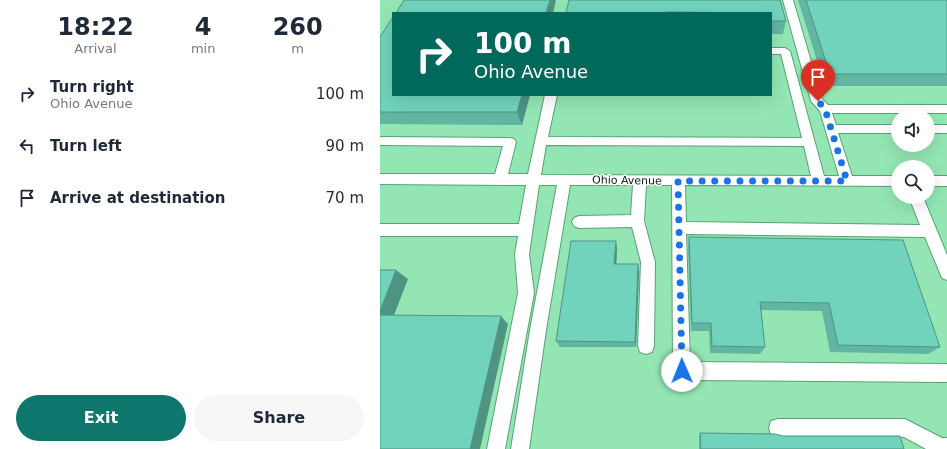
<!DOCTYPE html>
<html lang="en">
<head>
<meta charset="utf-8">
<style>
	:root { --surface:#fff; --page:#f6f6f7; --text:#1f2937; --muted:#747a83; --accent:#0f766e }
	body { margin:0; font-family:"DejaVu Sans",sans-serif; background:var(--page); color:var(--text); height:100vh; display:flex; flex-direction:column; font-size:15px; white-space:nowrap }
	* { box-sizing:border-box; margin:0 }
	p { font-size:13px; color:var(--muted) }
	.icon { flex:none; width:22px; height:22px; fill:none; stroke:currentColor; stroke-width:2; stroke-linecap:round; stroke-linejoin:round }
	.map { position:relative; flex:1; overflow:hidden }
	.details { display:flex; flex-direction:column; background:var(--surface); width:380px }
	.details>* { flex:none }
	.guide { position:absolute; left:12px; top:12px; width:380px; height:84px; border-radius:0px; box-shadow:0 4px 16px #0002; background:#00695c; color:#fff; overflow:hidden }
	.fabs { position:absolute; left:511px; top:108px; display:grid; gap:8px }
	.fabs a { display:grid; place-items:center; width:44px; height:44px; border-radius:50%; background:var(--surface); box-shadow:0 4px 16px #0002; font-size:20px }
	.pin { position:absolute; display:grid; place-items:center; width:34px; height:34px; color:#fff; margin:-41px -17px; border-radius:50% 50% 50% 0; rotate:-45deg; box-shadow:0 0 4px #0007 }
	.pin .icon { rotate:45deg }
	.me { position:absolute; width:44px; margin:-22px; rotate:359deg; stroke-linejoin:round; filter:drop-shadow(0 0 3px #0008) }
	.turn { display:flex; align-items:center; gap:14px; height:84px; padding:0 16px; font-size:18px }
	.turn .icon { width:52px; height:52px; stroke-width:2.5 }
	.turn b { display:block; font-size:28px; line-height:34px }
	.eta { display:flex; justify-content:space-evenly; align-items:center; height:68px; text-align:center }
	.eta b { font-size:24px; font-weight:700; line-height:28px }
	.action { display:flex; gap:8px; margin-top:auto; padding:8px 16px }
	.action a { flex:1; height:46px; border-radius:24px; background:var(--accent); color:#fff; font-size:16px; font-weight:700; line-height:46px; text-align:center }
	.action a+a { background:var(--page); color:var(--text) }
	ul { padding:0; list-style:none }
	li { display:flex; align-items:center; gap:12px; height:52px; padding:0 16px }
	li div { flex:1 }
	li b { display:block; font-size:15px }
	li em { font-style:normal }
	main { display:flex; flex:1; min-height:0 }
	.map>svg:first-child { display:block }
	.built { fill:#93e6b3; fill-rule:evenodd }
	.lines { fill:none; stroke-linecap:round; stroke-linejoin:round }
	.minor-casing { stroke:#58a175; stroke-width:2 }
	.minor { fill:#fff; fill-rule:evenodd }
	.wall { fill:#61b5a1 }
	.shaded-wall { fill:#4f9483 }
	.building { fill:#71d3bb; stroke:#4f9483 }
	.route { stroke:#1a73e8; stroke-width:7; stroke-dasharray:0 12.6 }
	.labels { text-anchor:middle; stroke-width:3; stroke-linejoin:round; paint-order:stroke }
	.street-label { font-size:11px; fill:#062514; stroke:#fefefe }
</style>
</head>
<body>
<main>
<section class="details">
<div class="eta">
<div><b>18:22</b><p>Arrival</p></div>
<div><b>4</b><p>min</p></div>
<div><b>260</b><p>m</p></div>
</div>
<ul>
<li><svg class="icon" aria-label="right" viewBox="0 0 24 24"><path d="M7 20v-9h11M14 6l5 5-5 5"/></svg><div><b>Turn right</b><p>Ohio Avenue</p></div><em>100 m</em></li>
<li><svg class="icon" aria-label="left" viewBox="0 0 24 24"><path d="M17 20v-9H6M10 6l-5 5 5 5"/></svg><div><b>Turn left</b></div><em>90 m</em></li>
<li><svg class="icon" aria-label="arrive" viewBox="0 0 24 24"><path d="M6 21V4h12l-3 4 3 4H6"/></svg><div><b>Arrive at destination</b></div><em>70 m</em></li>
</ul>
<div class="action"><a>Exit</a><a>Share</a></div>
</section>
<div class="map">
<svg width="567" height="449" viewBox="0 0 567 449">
	<rect width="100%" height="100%" fill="#a6f2c2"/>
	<!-- built -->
	<path class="built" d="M0,0H567V449H0ZM13,13H391V95H13ZM518,115H548V145H518ZM518,167H548V197H518Z"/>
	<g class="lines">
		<!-- minor casing -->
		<g class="minor-casing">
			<g id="minor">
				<path d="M403,0H413L442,99L448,105H567V113H452L456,125H518V133H458L472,176H518V186L305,185L306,222L540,225L529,197H543L567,255V280L562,278L545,237L306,234L310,362L567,364V382L302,380L296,377L293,371L292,185H266L264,221L275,262L274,346L272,352L266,354L260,352L258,346L261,262L252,227L199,228L194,226L192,222L194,218L199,216L251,215L253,185H190L166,330L149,449H131L150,330L177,185H159L149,254L154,293L125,449H107L138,293L135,254L138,236H0V224H139L146,185L0,184V174H115L123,146L0,145V137L130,138L134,139L136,142L128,174H148L165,95H177L168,137L422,138L401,54H391V48H405L410,51L444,176H459L440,111L431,101ZM166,145L424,146L431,176L161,175Z"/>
				<rect x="548" y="125" width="19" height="8"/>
				<rect x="548" y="176" width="19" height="10"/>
				<polygon points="398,419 525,419 562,438 567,438 567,449 546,449 524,437 398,437 391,435 389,428 391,421"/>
			</g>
		</g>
		<!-- minor -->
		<use href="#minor" class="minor"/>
	</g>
	<!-- wall -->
	<g class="wall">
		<polygon points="400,0 406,21 403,34 391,34 391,13 186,13"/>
		<polygon points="418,0 567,0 567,86 445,86"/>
		<polygon points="0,37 13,95 150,95 142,125 0,124"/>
		<polygon points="309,237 560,347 548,354 450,352 442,311 381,310 385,347 380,354 330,353 329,331 311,331 308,247"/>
		<polygon points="236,241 237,249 236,264 259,271 256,347 180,347 176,341"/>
		<polygon points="320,433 403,436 524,449 319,449 319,436"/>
	</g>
	<!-- shaded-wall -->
	<g class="shaded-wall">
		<polygon points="170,0 176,0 173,13 166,13"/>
		<polygon points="142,95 150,95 142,125 137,112"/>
		<polygon points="236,241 237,249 236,271 234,264"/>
		<polygon points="258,264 259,271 256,347 255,342"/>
		<polygon points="16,270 28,279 11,323 0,316 0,311"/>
		<polygon points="121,316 128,324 100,449 90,449"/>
	</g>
	<!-- building -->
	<g class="building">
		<polygon points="24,0 170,0 166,13 16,13"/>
		<polygon points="189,0 400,0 406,21 391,21 391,13 286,12 286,13 186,13"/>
		<polygon points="426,0 567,0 567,74 450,74"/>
		<polygon points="13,17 13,95 142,95 137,112 0,112 0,37"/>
		<polygon points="309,237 523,240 560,347 458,345 449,303 380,302 385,347 332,346 331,323 312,323"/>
		<polygon points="191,241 236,241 234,264 258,264 255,342 176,341"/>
		<polygon points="0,270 16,270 0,311"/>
		<polygon points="0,315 121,316 90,449 0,449"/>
		<polygon points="320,433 395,434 403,436 520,436 524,449 321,449"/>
	</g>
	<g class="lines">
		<!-- route -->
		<polyline class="route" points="302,371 298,181 467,181 445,109 438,101"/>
	</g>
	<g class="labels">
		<!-- street labels -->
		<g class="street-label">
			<text transform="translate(247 180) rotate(1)" y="4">Ohio Avenue</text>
		</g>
	</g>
</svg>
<div class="fabs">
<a><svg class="icon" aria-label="sound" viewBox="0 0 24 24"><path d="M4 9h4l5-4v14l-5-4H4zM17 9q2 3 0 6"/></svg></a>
<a><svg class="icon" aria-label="search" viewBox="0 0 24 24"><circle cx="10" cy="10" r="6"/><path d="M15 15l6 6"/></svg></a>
</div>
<div class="pin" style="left:438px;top:101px;background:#d93025"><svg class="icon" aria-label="arrive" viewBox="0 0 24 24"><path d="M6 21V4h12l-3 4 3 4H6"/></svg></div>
<svg class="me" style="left:302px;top:371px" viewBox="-20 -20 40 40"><circle r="19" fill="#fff"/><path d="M0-13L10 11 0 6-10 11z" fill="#1a73e8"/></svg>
<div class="guide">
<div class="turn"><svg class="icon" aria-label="right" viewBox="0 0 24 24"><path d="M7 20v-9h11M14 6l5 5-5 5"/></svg><div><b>100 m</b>Ohio Avenue</div></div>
</div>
</div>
</main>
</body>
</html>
